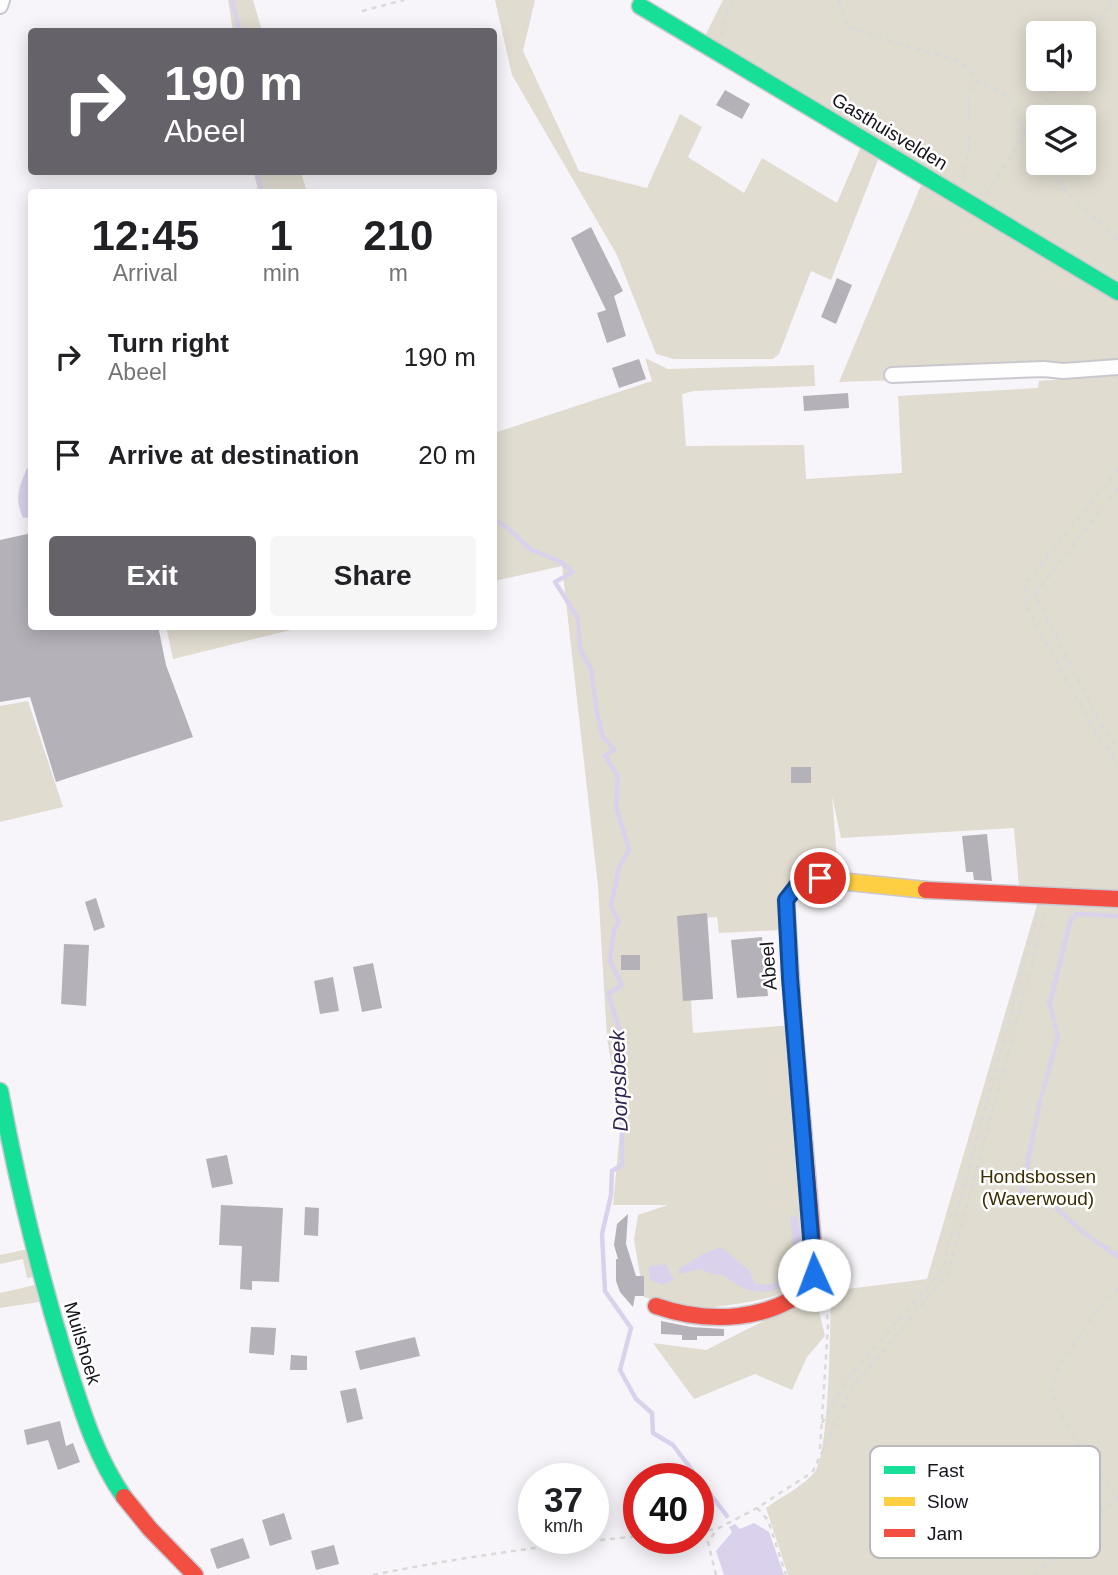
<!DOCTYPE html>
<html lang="en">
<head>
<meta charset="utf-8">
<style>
	:root { --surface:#fff; --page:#f6f6f6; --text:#202124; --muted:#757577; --accent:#65626a }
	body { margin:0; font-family:Helvetica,sans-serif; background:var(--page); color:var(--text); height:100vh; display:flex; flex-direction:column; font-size:26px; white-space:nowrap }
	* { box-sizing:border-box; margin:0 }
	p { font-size:23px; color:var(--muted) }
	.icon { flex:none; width:38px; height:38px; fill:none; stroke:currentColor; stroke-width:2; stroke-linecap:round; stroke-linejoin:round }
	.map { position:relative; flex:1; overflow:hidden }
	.drawer { position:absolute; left:28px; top:189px; width:469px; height:441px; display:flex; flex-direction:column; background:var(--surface); border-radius:7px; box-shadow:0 4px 18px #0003 }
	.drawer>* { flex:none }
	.banner { position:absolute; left:28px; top:28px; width:469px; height:147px; border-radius:7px; box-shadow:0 4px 18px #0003; background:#65626a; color:#fff; overflow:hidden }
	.tools { position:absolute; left:1026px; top:21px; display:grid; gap:14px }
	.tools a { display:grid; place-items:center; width:70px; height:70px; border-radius:7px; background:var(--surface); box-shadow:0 4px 18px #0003; font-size:35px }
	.speed { position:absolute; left:518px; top:1463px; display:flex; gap:14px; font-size:35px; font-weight:700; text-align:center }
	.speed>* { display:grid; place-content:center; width:91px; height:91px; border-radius:50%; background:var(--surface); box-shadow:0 4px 18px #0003; line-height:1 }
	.speed small { font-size:18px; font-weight:400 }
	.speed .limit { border:10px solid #d22; background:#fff; color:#111 }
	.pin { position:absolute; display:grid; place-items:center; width:60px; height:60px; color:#fff; margin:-30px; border:4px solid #fff; border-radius:50%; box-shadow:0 2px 7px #0007 }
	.me { position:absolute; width:77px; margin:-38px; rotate:358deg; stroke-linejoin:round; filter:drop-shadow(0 0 5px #0008) }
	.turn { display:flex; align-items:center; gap:24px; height:147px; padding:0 21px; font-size:32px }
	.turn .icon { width:91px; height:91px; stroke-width:2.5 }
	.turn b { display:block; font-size:49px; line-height:60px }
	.eta { display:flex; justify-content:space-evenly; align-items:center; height:119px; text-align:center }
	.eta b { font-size:42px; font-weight:700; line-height:49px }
	.action { display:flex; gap:14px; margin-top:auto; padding:14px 21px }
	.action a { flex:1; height:80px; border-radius:7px; background:var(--accent); color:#fff; font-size:28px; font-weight:700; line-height:80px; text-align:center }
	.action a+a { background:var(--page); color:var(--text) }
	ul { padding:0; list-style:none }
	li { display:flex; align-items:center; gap:21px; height:98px; padding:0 21px }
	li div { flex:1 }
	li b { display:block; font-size:26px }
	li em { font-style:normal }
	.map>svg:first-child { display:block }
	.green { fill:#e0dcd0; fill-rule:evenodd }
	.water { fill:#dad2ec }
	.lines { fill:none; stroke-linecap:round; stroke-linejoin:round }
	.stream { stroke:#dad2ec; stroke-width:4.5 }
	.building { fill:#b4b1b9 }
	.street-casing { stroke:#cac8cf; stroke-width:18 }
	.fast-casing { stroke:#cac8cf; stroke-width:19 }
	.slow-casing { stroke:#cac8cf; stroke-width:19 }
	.jam-casing { stroke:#cac8cf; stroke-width:19 }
	.path { stroke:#d9d9da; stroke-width:2.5; stroke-dasharray:5 5; stroke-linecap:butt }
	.street { stroke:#fefefe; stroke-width:14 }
	.fast { stroke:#16e098; stroke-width:16 }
	.slow { stroke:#ffcf43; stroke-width:16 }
	.jam { stroke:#f24e42; stroke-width:16 }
	.route-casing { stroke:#114b97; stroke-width:18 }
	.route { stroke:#1a73e8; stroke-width:12 }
	.labels { text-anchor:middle; stroke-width:5; stroke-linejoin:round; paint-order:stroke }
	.street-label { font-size:19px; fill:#16131d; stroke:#fff }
	.park-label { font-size:19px; fill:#3a2e00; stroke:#fff }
	.water-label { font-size:21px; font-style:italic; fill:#332350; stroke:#fff }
	.key { fill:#fff; stroke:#b9b8bb; stroke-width:2 }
	.key-label { font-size:19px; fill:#16131d }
</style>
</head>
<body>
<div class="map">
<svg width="1118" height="1575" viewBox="0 0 1118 1575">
	<rect width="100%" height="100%" fill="#f7f5f9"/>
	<!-- green -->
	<g class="green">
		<polygon points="228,0 253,0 262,31 233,31"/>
		<polygon points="495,0 535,0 523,51 579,171 647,188 680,114 702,127 688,157 744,193 762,158 837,203 863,142 878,160 831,280 811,271 779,354 773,359 674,359 656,354 617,255 512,75"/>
		<path d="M723,0H1118V282L705,36ZM1038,33H1083V79H1038ZM1038,117H1083V163H1038Z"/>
		<polygon points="254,172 301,172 307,192 258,192"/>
		<path d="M922,183L1118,298V360C1082,361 1049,365 1015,376L839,382Z"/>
		<path d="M645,358L668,369L814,365L815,386L694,391L682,394L686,446L804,445L806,479L902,473L898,396L1038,388L1039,381L1118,375V891L1019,887L1014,828L841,838L832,796L838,872L808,873L780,930L719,933L717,917L686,919L693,1033L792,1025L806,1265C802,1272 798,1283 792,1288C778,1300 716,1308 697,1308C679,1308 661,1302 644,1297L634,1240L638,1215L668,1205H613L621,1120L607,1038L598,886L562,566L494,581V424L497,432L652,381Z"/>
		<polygon points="166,626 303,626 303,627 173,659"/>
		<polygon points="28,701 63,807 0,822 0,706"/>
		<path d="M1039,898L1118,904V1575H788L766,1508C781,1497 802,1487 814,1473C830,1456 830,1321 831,1291L927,1279Z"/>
		<polygon points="28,1249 35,1277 27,1278 23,1259 0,1264 0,1255"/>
		<polygon points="35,1285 39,1302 0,1308 0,1293"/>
		<polygon points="815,1295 825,1336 807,1357 792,1390 755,1374 694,1399 653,1343 706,1350"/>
	</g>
	<!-- water -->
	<g class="water">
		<path d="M27,468H31V517L23,518C14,497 19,488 27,468Z"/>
		<path d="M797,1216C798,1225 802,1235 802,1244C804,1282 775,1301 740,1287C735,1284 731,1280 726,1277C719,1273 711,1276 701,1269L679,1274V1269L705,1253L721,1247L750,1271L754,1283C797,1294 794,1243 790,1217Z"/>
		<polygon points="666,1264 674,1280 663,1285 650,1280 648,1268 650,1266"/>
		<polygon points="754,1523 769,1532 784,1575 724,1575 716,1551 732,1532 729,1527 735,1524 740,1529"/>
	</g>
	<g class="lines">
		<!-- stream -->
		<g class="stream">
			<polyline points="232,0 240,32"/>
			<polyline points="257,172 262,192"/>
			<polyline points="494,519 509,529 530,549 561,562 573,572 555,582 578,618 580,649 591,669 597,713 603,737 614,750 605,756 618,776 616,806 629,850 619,867 611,906 619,922 614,930 610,961 622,985 608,994 619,1028 617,1056 622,1130 622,1165 612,1171 611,1195 602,1234 605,1291 631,1328 620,1370 636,1399 652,1413 653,1433 673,1445 727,1516"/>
			<polyline points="1118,916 1076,914 1070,922 1050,1004 1058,1037 1040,1101 1022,1192 1050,1202 1082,1231 1118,1257"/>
		</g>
	</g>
	<!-- building -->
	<g class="building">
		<polygon points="725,90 750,104 742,119 716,105"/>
		<polygon points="591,227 623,291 614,296 626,336 607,343 597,313 606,310 571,238"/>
		<polygon points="837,278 852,285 836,324 821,317"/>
		<polygon points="639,359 646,379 619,388 612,368"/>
		<polygon points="848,393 849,408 804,411 803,396"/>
		<polygon points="32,533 32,626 158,626 166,665 193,737 56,782 30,697 0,702 0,540"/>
		<rect x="791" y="767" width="20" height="16"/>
		<polygon points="987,834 992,881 974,880 973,872 966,872 962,836"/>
		<polygon points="96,898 105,927 94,931 85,902"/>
		<polygon points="707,913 713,999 683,1001 677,916"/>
		<polygon points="762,937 768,996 737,998 731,940"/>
		<polygon points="64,944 89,945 86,1006 61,1004"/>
		<rect x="621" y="955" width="19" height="15"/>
		<polygon points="373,963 382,1008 362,1012 353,967"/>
		<polygon points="333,977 339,1011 320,1014 314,981"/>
		<polygon points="227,1155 233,1184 212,1188 206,1159"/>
		<polygon points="221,1205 283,1208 279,1282 252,1281 252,1290 240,1289 242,1246 219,1245"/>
		<polygon points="305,1207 319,1208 318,1236 304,1235"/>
		<polygon points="628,1214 626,1244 636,1276 644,1276 644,1296 635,1296 633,1307 620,1292 616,1281 616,1259 618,1259 614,1245 617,1224"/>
		<polygon points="661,1321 691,1327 724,1329 724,1336 697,1336 697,1340 682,1340 682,1335 661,1334"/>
		<polygon points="251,1327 276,1328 274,1355 249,1353"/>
		<polygon points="415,1337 420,1356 360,1370 355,1351"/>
		<polygon points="291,1355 307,1356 307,1370 290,1370"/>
		<polygon points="356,1388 363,1419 347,1423 340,1391"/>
		<polygon points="60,1421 66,1446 73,1443 80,1462 58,1470 48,1440 27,1445 24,1430"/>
		<polygon points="284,1513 292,1539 270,1546 262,1520"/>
		<polygon points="243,1538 250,1558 217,1569 210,1549"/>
		<polygon points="334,1545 339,1564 316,1570 311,1551"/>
	</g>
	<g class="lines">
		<!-- street casing -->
		<g class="street-casing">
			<g id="street">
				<polyline points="0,6 2,0"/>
				<polyline points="892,375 1044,369 1063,371 1118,367"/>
			</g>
		</g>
		<!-- fast casing -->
		<g class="fast-casing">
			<g id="fast">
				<polyline points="640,6 1118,292"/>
				<path d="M0,1091C17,1182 39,1272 66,1360C81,1407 95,1456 124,1497"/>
			</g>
		</g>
		<!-- slow casing -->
		<g class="slow-casing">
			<polyline id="slow" points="793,1015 786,900 800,882 820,879 926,890"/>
		</g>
		<!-- jam casing -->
		<g class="jam-casing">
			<g id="jam">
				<polyline points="926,890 1118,899"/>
				<path d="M656,1306C708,1324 769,1322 812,1285L815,1265L793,1015"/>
				<polyline points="124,1497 150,1529 195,1575"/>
			</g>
		</g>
		<!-- path -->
		<g class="path">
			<polyline points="839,0 848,28 961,62 977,80 1008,96 1025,133 1038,151"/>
			<polyline points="362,11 404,0"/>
			<polyline points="721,35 732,0"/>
			<polyline points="1083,46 1113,0"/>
			<polyline points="1046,163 1066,192 1118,239"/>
			<polyline points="963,180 969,149 968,93 977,80"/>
			<polyline points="986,194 1061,79"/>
			<polyline points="1118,469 1026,584 1026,606 1093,728 1118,764"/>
			<polyline points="1118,488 1035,594 1101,725 1118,749"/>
			<polyline points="1070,913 1047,1003 1057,1029 1019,1186 1062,1211 1095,1240 1118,1252"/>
			<polyline points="1069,916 1118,918"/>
			<path d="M1118,1288C1103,1301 1092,1318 1081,1334C1070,1350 1051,1370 1053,1391C1056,1421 1099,1472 1118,1496"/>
			<polyline points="820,1296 827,1311 828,1326 820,1449"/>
			<polyline points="822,1423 847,1379 942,1270 1038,911"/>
			<polyline points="757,1508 768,1520 786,1575"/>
			<polyline points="698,1531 717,1529 757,1508 808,1475 813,1471 852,1389 948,1273 1046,913"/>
			<path d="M373,1575C461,1557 549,1545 639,1536"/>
			<polyline points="716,1575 708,1542 717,1529"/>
			<polyline points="1035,1575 1118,1497"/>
		</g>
		<!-- street -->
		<use href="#street" class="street"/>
		<!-- fast -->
		<use href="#fast" class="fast"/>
		<!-- slow -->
		<use href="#slow" class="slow"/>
		<!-- jam -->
		<use href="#jam" class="jam"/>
	</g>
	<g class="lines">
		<!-- route casing -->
		<g class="route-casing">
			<polyline id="route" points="814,1275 790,978 786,900 800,882 820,878"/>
		</g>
		<!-- route -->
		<use href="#route" class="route"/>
	</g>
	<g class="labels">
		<!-- street labels -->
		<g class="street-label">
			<text transform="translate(890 131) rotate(31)" y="7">Gasthuisvelden</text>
			<text transform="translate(768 966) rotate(-94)" y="7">Abeel</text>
			<text transform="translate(83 1343) rotate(73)" y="7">Muilshoek</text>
		</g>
		<!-- park labels -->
		<g class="park-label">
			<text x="1038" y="1183">Hondsbossen<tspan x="1038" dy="22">(Waverwoud)</tspan></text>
		</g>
		<!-- water labels -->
		<g class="water-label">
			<text transform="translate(619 1081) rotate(-92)" y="7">Dorpsbeek</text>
		</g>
	</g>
	<!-- legend -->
	<rect x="870" y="1446" width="230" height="112" rx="10" class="key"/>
	<rect x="884" y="1466" width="31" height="8" fill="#16e098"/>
	<rect x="884" y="1497" width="31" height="9" fill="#ffcf43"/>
	<rect x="884" y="1529" width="31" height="8" fill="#f24e42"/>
	<g class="key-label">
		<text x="927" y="1477">Fast</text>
		<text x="927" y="1508">Slow</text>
		<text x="927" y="1540">Jam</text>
	</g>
</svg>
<div class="tools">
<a><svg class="icon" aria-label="sound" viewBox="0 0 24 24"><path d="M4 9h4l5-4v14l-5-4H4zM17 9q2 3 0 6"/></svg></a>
<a><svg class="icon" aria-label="layers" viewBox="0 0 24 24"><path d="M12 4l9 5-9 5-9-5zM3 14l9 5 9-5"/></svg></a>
</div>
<div class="speed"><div>37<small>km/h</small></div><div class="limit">40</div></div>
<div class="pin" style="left:820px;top:878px;background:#d93025"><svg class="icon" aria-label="arrive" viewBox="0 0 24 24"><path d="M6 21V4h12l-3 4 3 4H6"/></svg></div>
<svg class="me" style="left:814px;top:1275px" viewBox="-20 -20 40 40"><circle r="19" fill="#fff"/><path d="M0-13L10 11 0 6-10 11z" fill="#1a73e8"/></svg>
<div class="banner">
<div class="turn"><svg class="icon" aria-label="right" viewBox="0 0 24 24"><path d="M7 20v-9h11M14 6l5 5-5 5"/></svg><div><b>190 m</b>Abeel</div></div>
</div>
<section class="drawer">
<div class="eta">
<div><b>12:45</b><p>Arrival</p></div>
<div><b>1</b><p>min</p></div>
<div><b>210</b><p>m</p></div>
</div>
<ul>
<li><svg class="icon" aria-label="right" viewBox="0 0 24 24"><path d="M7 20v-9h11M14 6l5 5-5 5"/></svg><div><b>Turn right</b><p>Abeel</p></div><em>190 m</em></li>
<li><svg class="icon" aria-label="arrive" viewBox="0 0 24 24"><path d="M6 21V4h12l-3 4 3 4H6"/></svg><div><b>Arrive at destination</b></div><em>20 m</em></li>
</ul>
<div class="action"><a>Exit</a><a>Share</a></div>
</section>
</div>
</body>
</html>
